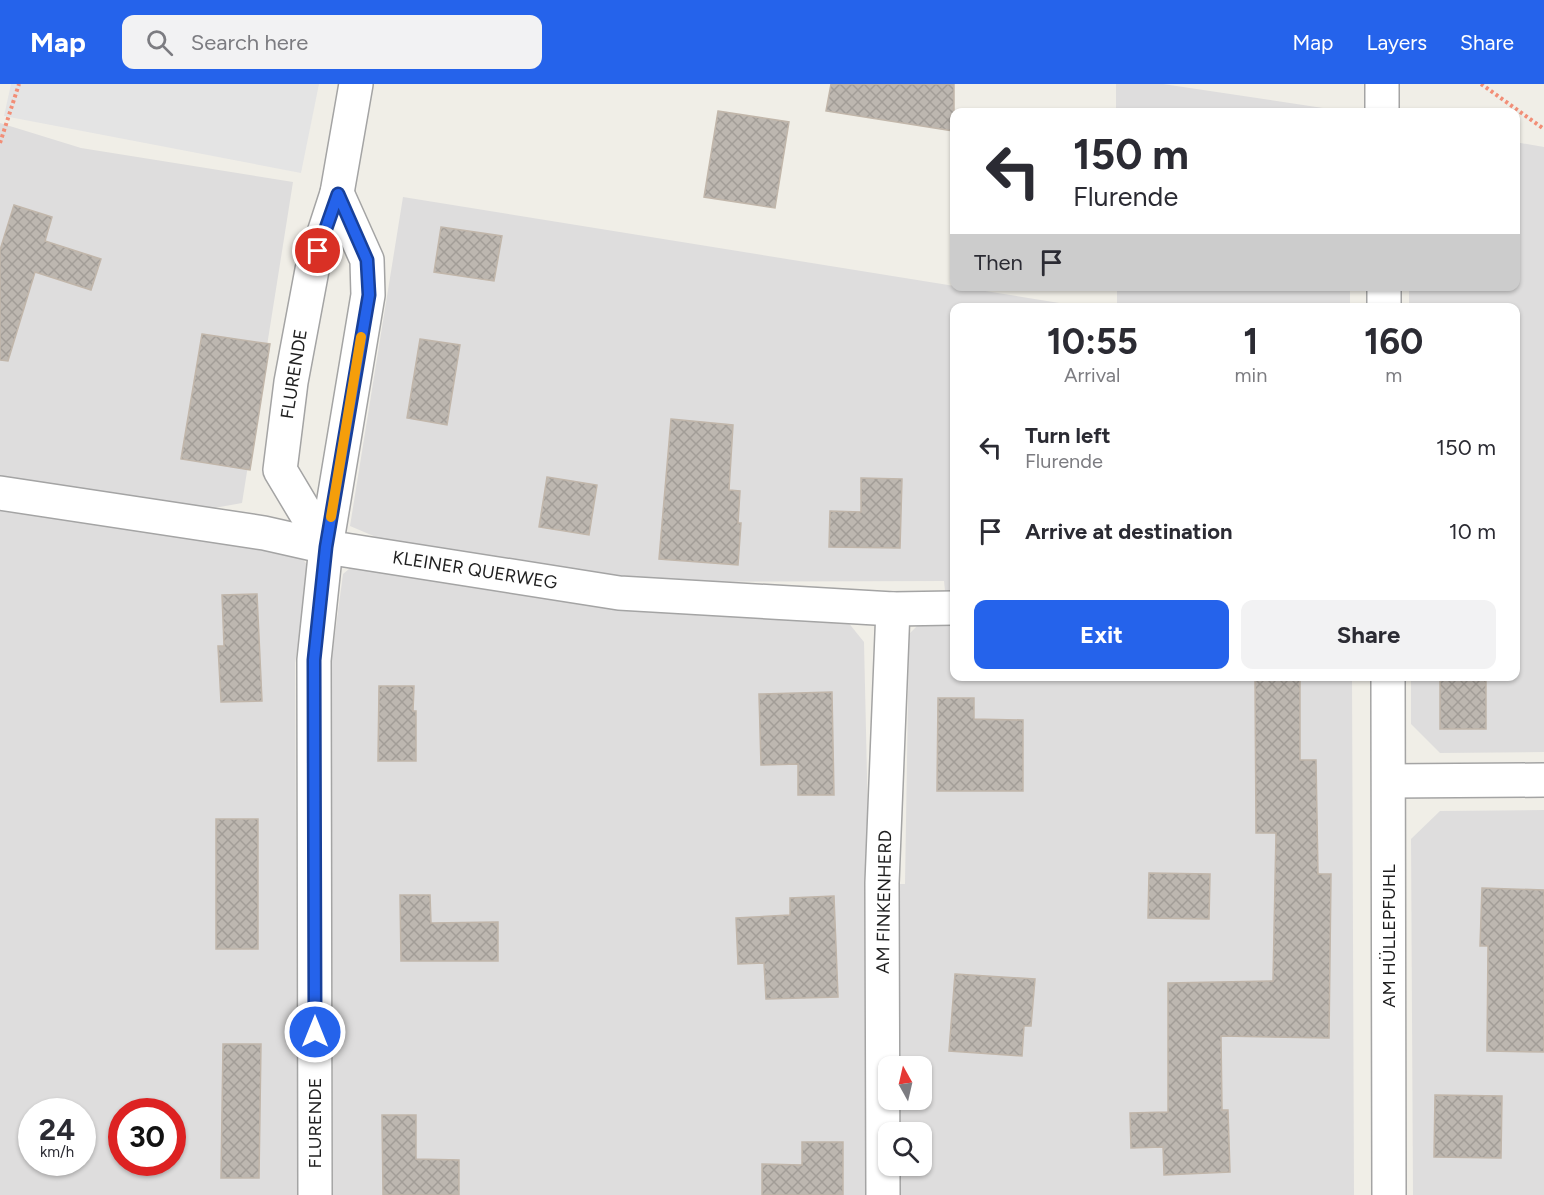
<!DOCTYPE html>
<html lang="en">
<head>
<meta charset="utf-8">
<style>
	:root { --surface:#fff; --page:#f2f2f3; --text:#2b2b33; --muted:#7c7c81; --accent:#2563eb }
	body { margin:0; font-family:Figtree,sans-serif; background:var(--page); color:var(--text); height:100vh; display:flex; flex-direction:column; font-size:22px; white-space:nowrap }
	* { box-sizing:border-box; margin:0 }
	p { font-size:20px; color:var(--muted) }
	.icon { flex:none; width:33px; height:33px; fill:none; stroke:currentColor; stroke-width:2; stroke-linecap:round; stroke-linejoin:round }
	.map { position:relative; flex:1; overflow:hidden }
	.side { position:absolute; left:950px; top:219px; width:570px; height:378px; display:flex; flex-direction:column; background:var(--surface); border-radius:12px; box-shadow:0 2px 4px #0004 }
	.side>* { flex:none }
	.top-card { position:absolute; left:950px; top:24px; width:570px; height:183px; border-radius:12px; box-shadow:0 2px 4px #0004; background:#fff; color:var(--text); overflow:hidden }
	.needle { width:39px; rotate:352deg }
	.fabs { position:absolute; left:878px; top:972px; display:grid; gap:12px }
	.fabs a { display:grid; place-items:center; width:54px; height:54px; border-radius:12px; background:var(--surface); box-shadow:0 2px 4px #0004; font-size:30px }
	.speed { position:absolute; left:18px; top:1014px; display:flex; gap:12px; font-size:30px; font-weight:700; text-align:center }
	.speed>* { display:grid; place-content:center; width:78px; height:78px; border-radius:50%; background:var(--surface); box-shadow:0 2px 4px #0004; line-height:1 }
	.speed small { font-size:15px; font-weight:400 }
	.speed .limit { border:9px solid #d22; background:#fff; color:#111 }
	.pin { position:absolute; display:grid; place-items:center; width:51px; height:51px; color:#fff; margin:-26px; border:3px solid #fff; border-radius:50%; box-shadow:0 2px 6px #0007 }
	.me { position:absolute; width:66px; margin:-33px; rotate:0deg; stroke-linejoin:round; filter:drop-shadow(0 0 4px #0008) }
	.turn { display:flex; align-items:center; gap:21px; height:126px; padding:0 24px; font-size:27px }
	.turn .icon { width:78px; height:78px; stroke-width:2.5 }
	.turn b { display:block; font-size:42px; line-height:51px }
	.then { display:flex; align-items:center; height:57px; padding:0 24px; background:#0003; gap:12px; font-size:22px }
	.eta { display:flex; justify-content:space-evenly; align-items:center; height:102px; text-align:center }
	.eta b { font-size:36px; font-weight:700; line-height:42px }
	.cta { display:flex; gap:12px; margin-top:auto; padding:12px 24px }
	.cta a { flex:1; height:69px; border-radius:12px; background:var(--accent); color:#fff; font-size:24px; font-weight:700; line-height:69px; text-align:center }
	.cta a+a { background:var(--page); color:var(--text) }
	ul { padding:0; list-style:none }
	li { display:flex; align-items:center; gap:18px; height:84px; padding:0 24px }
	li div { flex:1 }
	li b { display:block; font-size:22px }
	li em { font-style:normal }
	header { display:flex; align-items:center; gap:36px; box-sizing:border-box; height:84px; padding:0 30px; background:var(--accent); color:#fff }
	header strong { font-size:28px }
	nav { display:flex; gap:33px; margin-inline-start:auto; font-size:21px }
	.search { width:420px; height:54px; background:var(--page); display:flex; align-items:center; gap:15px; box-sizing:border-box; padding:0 21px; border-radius:12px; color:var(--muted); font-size:22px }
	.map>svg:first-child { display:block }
	.residential { fill:#dedddd; fill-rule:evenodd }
	.parking { fill:#e4e4e4 }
	.building { fill:url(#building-cross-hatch); stroke:#c1b6aa; stroke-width:1.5 }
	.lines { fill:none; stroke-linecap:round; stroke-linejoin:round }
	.minor-casing { stroke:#a4a4a4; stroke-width:36 }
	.path { stroke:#f28e77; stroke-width:4; stroke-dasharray:3 3; stroke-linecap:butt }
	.minor { stroke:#fff; stroke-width:33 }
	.route-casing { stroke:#184099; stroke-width:15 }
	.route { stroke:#2563eb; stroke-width:10 }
	.slow { stroke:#f59e0b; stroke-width:10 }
	.labels { text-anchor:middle; stroke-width:6; stroke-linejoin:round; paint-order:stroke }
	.street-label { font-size:18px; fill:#202020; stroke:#fff }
</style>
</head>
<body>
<header>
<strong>Map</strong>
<div class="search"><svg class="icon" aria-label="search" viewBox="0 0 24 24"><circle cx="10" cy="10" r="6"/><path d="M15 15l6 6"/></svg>Search here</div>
<nav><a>Map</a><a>Layers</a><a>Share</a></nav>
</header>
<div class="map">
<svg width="1544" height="1111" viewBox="0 0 1544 1111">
	<defs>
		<pattern id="building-cross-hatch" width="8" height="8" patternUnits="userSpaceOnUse" patternTransform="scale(1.5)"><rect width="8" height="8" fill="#bdb7b0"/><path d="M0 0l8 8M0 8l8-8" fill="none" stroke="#a29d97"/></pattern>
	</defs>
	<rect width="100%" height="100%" fill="#f0eee7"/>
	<!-- residential -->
	<g class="residential">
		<polygon points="1116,0 1163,0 1323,24 1326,28 1116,28"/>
		<polygon points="0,39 81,64 293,98 242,419 192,428 0,398"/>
		<polygon points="1515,58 1544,63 1544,668 1440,669 1411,640 1411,593 1515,592 1515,224 1409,223 1409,203 1515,202"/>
		<polygon points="403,113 1084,223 954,224 954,507 945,507 944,497 622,498 397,462 350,442"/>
		<rect x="1117" y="203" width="233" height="20"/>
		<path d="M0,423L299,471L310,484L295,579L298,1111H0ZM32,1028H82V1078H32ZM122,1028H172V1078H122Z"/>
		<polygon points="356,479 847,537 864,558 871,868 871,1111 333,1111 331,580 343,490"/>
		<polygon points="922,537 954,537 954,592 1352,593 1354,1111 894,1111 894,1082 921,1082 921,1048 894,1048 894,1016 921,1016 921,982 894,982 893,800 905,800 909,550"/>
		<polygon points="1544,726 1544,1111 1413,1111 1411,755 1440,727"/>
	</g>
	<!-- parking -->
	<polygon class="parking" points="11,0 319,0 301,89 4,32"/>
	<!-- building -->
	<g class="building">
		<polygon points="831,0 954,0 954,47 826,27"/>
		<polygon points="718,27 789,38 775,124 704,113"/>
		<polygon points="14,121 52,133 45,157 101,175 91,206 35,188 8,277 0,276 0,166"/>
		<polygon points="441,143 502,152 494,197 434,188"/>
		<polygon points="202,250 270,260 250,386 181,375"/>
		<polygon points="420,255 460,261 447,341 407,334"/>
		<polygon points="671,335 733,341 729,406 740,407 738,439 741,439 738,481 659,475"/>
		<polygon points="547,393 597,401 589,451 539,443"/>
		<polygon points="861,394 902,395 900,464 829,463 830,427 861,428"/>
		<polygon points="257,510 262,617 221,618 218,562 224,562 222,511"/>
		<polygon points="1255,592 1300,592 1300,676 1316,676 1318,790 1331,790 1329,954 1221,952 1222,1026 1228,1026 1230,1088 1164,1091 1163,1063 1131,1064 1130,1029 1168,1028 1168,899 1273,897 1276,749 1256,749"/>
		<rect x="1440" y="592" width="46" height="53"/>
		<polygon points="379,602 414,602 413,627 416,627 416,677 378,677"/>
		<polygon points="832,608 834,711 798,711 798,680 761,681 759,610"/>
		<polygon points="938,614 974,614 974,635 1023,636 1023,707 937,707"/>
		<rect x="216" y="735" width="42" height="130"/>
		<polygon points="1149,789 1210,790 1209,835 1148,834"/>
		<polygon points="1482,804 1544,806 1544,968 1487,967 1488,862 1480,862"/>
		<polygon points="400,811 430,811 431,839 498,838 498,877 401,877"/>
		<polygon points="834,812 838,913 766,915 764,879 738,880 736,834 790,831 790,814"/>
		<polygon points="955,890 1035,895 1031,942 1024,942 1022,972 949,967"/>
		<polygon points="223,960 261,960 259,1094 221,1094"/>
		<polygon points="1435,1011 1502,1012 1501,1074 1434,1073"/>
		<polygon points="382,1031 416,1031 416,1075 459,1076 459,1111 383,1111"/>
		<polygon points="802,1058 843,1058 843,1111 762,1111 762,1080 802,1081"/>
	</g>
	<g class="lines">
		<!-- minor casing -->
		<g class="minor-casing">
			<g id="minor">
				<polyline points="1382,0 1382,28"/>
				<polyline points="1384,202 1384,224"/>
				<polyline points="0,409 264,449 326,463 619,509 893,525 954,524"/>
				<polyline points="326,463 280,386 291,298 312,186 337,109 356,0"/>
				<polyline points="1388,592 1389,1111"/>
				<polyline points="1389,697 1544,696"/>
				<polyline points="315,1111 314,576 326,463 368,211 367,176 337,109"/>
				<polyline points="883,1111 882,799 893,525"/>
			</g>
		</g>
		<!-- path -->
		<g class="path">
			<polyline points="1481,0 1544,45"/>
			<polyline points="0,59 19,0"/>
		</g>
		<!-- minor -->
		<use href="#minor" class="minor"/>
	</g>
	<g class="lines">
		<!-- route casing -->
		<g class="route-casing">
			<polyline id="route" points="315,948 314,576 326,463 369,211 367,176 338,110 318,167"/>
		</g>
		<!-- route -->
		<use href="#route" class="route"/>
		<!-- slow -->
		<polyline class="slow" points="331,433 361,253"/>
	</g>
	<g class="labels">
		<!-- street labels -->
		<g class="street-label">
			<text transform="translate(294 290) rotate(-81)" y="6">FLURENDE</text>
			<text transform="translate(475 486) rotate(9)" y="6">KLEINER QUERWEG</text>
			<text transform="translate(884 818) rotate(-89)" y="6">AM FINKENHERD</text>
			<text transform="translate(1389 852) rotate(-90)" y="6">AM HÜLLEPFUHL</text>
			<text transform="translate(315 1039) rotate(-90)" y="6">FLURENDE</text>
		</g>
	</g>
</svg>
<div class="fabs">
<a><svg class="needle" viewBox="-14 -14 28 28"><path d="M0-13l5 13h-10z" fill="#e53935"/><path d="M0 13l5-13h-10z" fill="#7c7c81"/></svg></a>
<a><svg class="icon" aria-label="search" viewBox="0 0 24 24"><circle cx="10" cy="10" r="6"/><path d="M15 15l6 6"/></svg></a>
</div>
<div class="speed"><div>24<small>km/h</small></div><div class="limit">30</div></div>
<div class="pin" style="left:318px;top:167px;background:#d93025"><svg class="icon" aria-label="arrive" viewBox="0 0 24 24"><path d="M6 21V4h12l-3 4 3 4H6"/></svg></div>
<svg class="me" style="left:315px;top:948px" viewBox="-20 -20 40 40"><circle r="17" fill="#2563eb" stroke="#fff" stroke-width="3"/><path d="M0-11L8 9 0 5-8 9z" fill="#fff"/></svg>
<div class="top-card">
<div class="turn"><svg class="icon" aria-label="left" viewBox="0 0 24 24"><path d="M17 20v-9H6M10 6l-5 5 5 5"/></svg><div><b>150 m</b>Flurende</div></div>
<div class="then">Then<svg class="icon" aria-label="arrive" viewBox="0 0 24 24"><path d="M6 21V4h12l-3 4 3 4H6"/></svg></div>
</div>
<section class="side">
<div class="eta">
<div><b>10:55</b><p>Arrival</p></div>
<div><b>1</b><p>min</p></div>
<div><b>160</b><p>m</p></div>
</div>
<ul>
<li><svg class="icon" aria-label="left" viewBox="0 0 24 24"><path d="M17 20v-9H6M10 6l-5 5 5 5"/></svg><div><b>Turn left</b><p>Flurende</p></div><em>150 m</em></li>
<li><svg class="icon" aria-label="arrive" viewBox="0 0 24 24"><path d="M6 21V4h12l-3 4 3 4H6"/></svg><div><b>Arrive at destination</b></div><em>10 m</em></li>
</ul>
<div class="cta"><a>Exit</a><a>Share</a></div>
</section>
</div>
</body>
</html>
